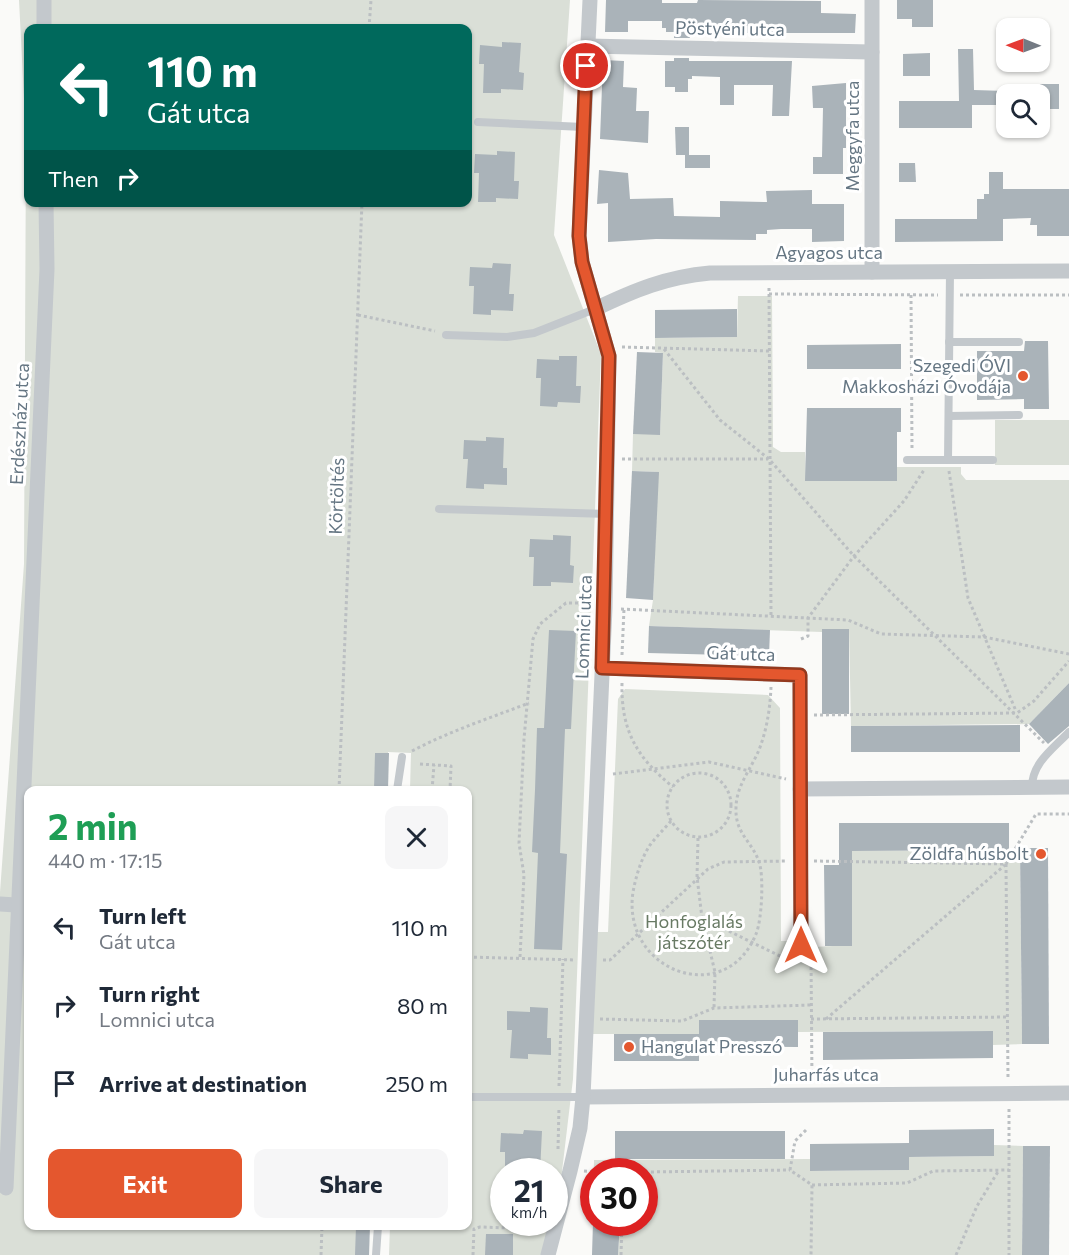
<!DOCTYPE html>
<html lang="en">
<head>
<meta charset="utf-8">
<style>
	:root { --surface:#fff; --page:#f6f6f7; --text:#1f2937; --muted:#747a83; --accent:#e4572e }
	body { margin:0; font-family:Commissioner,sans-serif; background:var(--page); color:var(--text); height:100vh; display:flex; flex-direction:column; font-size:22px; white-space:nowrap }
	* { box-sizing:border-box; margin:0 }
	p { font-size:20px; color:var(--muted) }
	.icon { flex:none; width:33px; height:33px; fill:none; stroke:currentColor; stroke-width:2; stroke-linecap:round; stroke-linejoin:round }
	.map { position:relative; flex:1; overflow:hidden }
	.drawer { position:absolute; left:24px; top:786px; width:448px; height:444px; display:flex; flex-direction:column; background:var(--surface); border-radius:12px; box-shadow:0 2px 4px #0004 }
	.drawer>* { flex:none }
	.top-card { position:absolute; left:24px; top:24px; width:448px; height:183px; border-radius:12px; box-shadow:0 2px 4px #0004; background:#00695c; color:#fff; overflow:hidden }
	.needle { width:39px; rotate:271deg }
	.tools { position:absolute; left:996px; top:18px; display:grid; gap:12px }
	.tools a { display:grid; place-items:center; width:54px; height:54px; border-radius:12px; background:var(--surface); box-shadow:0 2px 4px #0004; font-size:30px }
	.speed { position:absolute; left:490px; top:1158px; display:flex; gap:12px; font-size:30px; font-weight:700; text-align:center }
	.speed>* { display:grid; place-content:center; width:78px; height:78px; border-radius:50%; background:var(--surface); box-shadow:0 2px 4px #0004; line-height:1 }
	.speed small { font-size:15px; font-weight:400 }
	.speed .limit { border:9px solid #d22; background:#fff; color:#111 }
	.pin { position:absolute; display:grid; place-items:center; width:51px; height:51px; color:#fff; margin:-26px; border:3px solid #fff; border-radius:50%; box-shadow:0 2px 6px #0007 }
	.me { position:absolute; width:66px; margin:-33px; rotate:0deg; stroke-linejoin:round; filter:drop-shadow(0 0 4px #0008) }
	.turn { display:flex; align-items:center; gap:21px; height:126px; padding:0 24px; font-size:27px }
	.turn .icon { width:78px; height:78px; stroke-width:2.5 }
	.turn b { display:block; font-size:42px; line-height:51px }
	.then { display:flex; align-items:center; height:57px; padding:0 24px; background:#0003; gap:12px; font-size:22px }
	.round { display:grid; place-items:center; flex:none; width:63px; height:63px; border-radius:12px; background:var(--page) }
	.overview { display:flex; align-items:center; justify-content:space-between; height:102px; padding:0 24px }
	h1 { font-size:36px; font-weight:700; line-height:45px; color:#1e9e55 }
	.button { display:flex; gap:12px; margin-top:auto; padding:12px 24px }
	.button a { flex:1; height:69px; border-radius:12px; background:var(--accent); color:#fff; font-size:24px; font-weight:700; line-height:69px; text-align:center }
	.button a+a { background:var(--page); color:var(--text) }
	ul { padding:0; list-style:none }
	li { display:flex; align-items:center; gap:18px; height:78px; padding:0 24px }
	li div { flex:1 }
	li b { display:block; font-size:22px }
	li em { font-style:normal }
	.map>svg:first-child { display:block }
	.green { fill:#dadfd7; fill-rule:evenodd }
	.building { fill:#aab3b9 }
	.lines { fill:none; stroke-linecap:round; stroke-linejoin:round }
	.path { stroke:#bbbfc2; stroke-width:3; stroke-dasharray:3 3; stroke-linecap:butt }
	.lane { stroke:#c3c8cc; stroke-width:8 }
	.street { stroke:#c3c8cc; stroke-width:15 }
	.route-casing { stroke:#94391e; stroke-width:15 }
	.route { stroke:#e4572e; stroke-width:10 }
	.poi-dot { fill:#e4572e; stroke:#fff; stroke-width:2 }
	.labels { text-anchor:middle; stroke-width:6; stroke-linejoin:round; paint-order:stroke }
	.street-label { font-size:18px; fill:#657683; stroke:#fff }
	.poi-label { font-size:18px; fill:#657683; stroke:#fff; text-anchor:end }
	.park-label { font-size:18px; fill:#687a64; stroke:#fff }
</style>
</head>
<body>
<div class="map">
<svg width="1069" height="1255" viewBox="0 0 1069 1255">
	<rect width="100%" height="100%" fill="#fafaf8"/>
	<!-- green -->
	<g class="green">
		<path d="M19,0H570L554,235L601,354L573,1079L552,1255H389L390,1226H468V790H410L411,753L388,752L386,790H28V1226H368L367,1255H0V892L24,564L26,138ZM28,28H468V202H28ZM504,1172H555V1222H504Z"/>
		<polygon points="738,296 772,296 773,447 781,452 805,452 806,481 897,481 897,467 961,467 961,474 966,480 1069,480 1069,683 1029,724 851,726 849,629 822,629 822,632 649,626 653,600 658,472 632,471 633,434 660,434 663,353 655,352 655,338 737,337"/>
		<rect x="995" y="420" width="74" height="45"/>
		<polygon points="625,689 768,695 780,708 781,941 794,941 794,948 852,945 852,851 1009,850 1020,848 1022,1044 993,1045 992,1031 798,1032 798,1020 699,1020 699,1034 592,1034 596,932 608,932 618,699"/>
		<polygon points="994,1145 1023,1146 1022,1255 618,1255 620,1223 645,1222 645,1172 594,1172 593,1209 594,1160 810,1159 810,1171 909,1170 909,1157 993,1156"/>
	</g>
	<!-- building -->
	<g class="building">
		<polygon points="606,0 662,0 662,3 697,3 698,0 821,1 821,13 856,14 855,33 721,33 721,26 690,26 690,38 674,38 674,32 666,32 666,28 662,28 662,21 628,21 628,32 605,32"/>
		<polygon points="897,0 933,0 933,27 912,27 912,19 897,19"/>
		<polygon points="502,42 521,43 519,72 524,73 523,90 501,89 501,93 483,93 484,64 479,64 480,45 502,47"/>
		<polygon points="958,49 973,49 974,90 1006,91 1006,105 972,105 972,128 899,128 899,101 959,101"/>
		<polygon points="930,53 930,76 903,76 903,54"/>
		<polygon points="674,58 689,58 689,61 792,61 789,116 772,116 773,85 734,85 734,105 720,105 720,77 692,76 692,79 688,79 688,92 675,92 675,87 665,87 665,61 674,61"/>
		<polygon points="603,60 624,61 623,87 637,88 636,111 649,111 648,143 600,139"/>
		<polygon points="846,83 846,148 843,148 843,174 813,174 813,157 822,157 823,108 813,108 812,86"/>
		<rect x="1040" y="84" width="19" height="25"/>
		<polygon points="675,127 689,127 689,155 676,155"/>
		<polygon points="497,151 515,152 514,181 519,181 518,199 496,198 496,202 478,202 479,173 474,173 475,154 497,155"/>
		<rect x="685" y="155" width="25" height="13"/>
		<polygon points="899,163 915,163 916,182 899,182"/>
		<polygon points="599,170 628,173 630,199 673,198 674,216 720,217 720,201 767,202 766,191 812,190 812,204 844,204 844,241 812,242 812,229 781,229 767,230 767,234 756,234 756,240 656,239 608,242 608,203 597,204"/>
		<polygon points="989,172 1003,172 1003,189 1069,189 1069,236 1037,236 1037,225 1030,225 1031,218 1003,219 1003,241 895,242 895,219 977,219 977,199 984,199 984,194 989,194"/>
		<polygon points="493,263 511,264 509,294 514,294 513,311 491,310 491,315 473,314 474,286 469,286 470,267 492,268"/>
		<polygon points="737,309 737,337 655,338 655,310"/>
		<polygon points="1025,341 1048,341 1049,409 1024,409 1024,399 977,400 977,351 1024,351"/>
		<polygon points="901,344 901,369 807,369 807,345"/>
		<polygon points="637,352 663,353 660,435 633,434"/>
		<polygon points="559,356 577,356 576,386 581,386 580,403 558,402 557,407 540,406 541,378 536,378 537,359 559,360"/>
		<polygon points="807,408 901,408 901,432 897,432 897,481 805,481"/>
		<polygon points="486,437 504,438 503,468 507,468 507,485 484,484 484,489 466,488 468,459 463,459 464,440 486,441"/>
		<polygon points="632,471 659,472 653,600 626,598"/>
		<polygon points="553,535 571,536 570,565 574,566 573,583 551,582 551,586 533,586 534,557 529,557 530,539 553,540"/>
		<polygon points="649,626 770,630 769,656 648,653"/>
		<rect x="822" y="629" width="27" height="85"/>
		<polygon points="549,630 576,631 571,729 565,729 560,853 567,854 562,950 534,949 538,853 532,852 535,790 537,728 544,728"/>
		<polygon points="1069,683 1069,726 1048,744 1029,724"/>
		<polygon points="1020,725 1020,752 851,752 851,726"/>
		<polygon points="375,753 389,753 388,790 374,790"/>
		<polygon points="839,823 1009,823 1009,850 852,851 852,946 825,946 824,865 839,865"/>
		<polygon points="1020,848 1048,848 1049,1044 1022,1044"/>
		<polygon points="530,1007 548,1008 547,1038 551,1038 551,1055 528,1054 528,1059 510,1058 512,1030 507,1030 507,1011 530,1012"/>
		<polygon points="699,1020 798,1020 798,1047 699,1046 699,1061 614,1061 614,1034 699,1034"/>
		<polygon points="993,1031 993,1058 823,1060 823,1032"/>
		<polygon points="994,1129 994,1156 909,1157 909,1170 810,1171 810,1144 909,1143 909,1130"/>
		<polygon points="524,1130 542,1131 540,1172 505,1172 505,1152 500,1152 501,1133 523,1134"/>
		<rect x="615" y="1131" width="170" height="28"/>
		<polygon points="1023,1146 1050,1146 1049,1255 1022,1255"/>
		<polygon points="593,1222 620,1222 618,1255 592,1255"/>
		<polygon points="356,1226 370,1226 369,1255 355,1255"/>
		<polygon points="486,1234 513,1234 513,1255 485,1255"/>
	</g>
	<g class="lines">
		<!-- path -->
		<g class="path">
			<polyline points="369,28 371,0"/>
			<polyline points="769,288 771,616"/>
			<polyline points="769,294 938,295"/>
			<polyline points="911,295 912,449"/>
			<polyline points="960,295 1069,295"/>
			<polyline points="358,315 435,331"/>
			<polyline points="622,347 770,351"/>
			<polyline points="664,349 720,420 769,459 854,556 1044,743"/>
			<polyline points="622,459 768,459"/>
			<polyline points="949,471 968,598 1016,711"/>
			<polyline points="621,609 848,620 881,634 984,637 1069,654"/>
			<polyline points="801,639 808,636 808,618 854,556 904,501 924,470"/>
			<polyline points="622,655 624,609"/>
			<path d="M622,683C621,730 636,757 673,787"/>
			<polyline points="814,715 1017,713 1034,701 1069,661"/>
			<path d="M412,751C450,731 490,718 529,703"/>
			<polyline points="420,764 451,766 450,790"/>
			<circle cx="699" cy="805" r="32"/>
			<polyline points="613,774 709,762 786,779"/>
			<polyline points="339,790 362,202"/>
			<polyline points="432,790 434,765"/>
			<path d="M671,821C664,829 656,837 650,845C641,859 636,876 633,892C621,972 726,1009 756,934C762,920 764,875 759,862C752,841 735,834 736,808C736,786 751,769 759,750C767,729 770,709 771,687"/>
			<polyline points="698,838 697,877 702,918 715,972 714,1008"/>
			<polyline points="814,861 1006,864 1036,814 1069,814"/>
			<polyline points="1006,864 1008,1078"/>
			<polyline points="702,918 782,957 791,957"/>
			<polyline points="811,955 812,1081"/>
			<polyline points="468,957 575,960"/>
			<polyline points="520,957 524,875 519,843 524,739 533,639 540,624 566,603 591,603"/>
			<polyline points="603,960 610,960 708,869 724,862 787,861"/>
			<polyline points="600,1019 682,1021 714,1008 811,1005"/>
			<polyline points="811,1019 1008,1017"/>
			<polyline points="826,1019 1005,865"/>
			<polyline points="559,1086 563,959"/>
			<polyline points="1009,1109 1009,1255"/>
			<polyline points="806,1130 795,1141 790,1170 812,1185 811,1255"/>
			<polyline points="558,1149 559,1107"/>
			<polyline points="584,1171 594,1172"/>
			<polyline points="645,1172 790,1170"/>
			<polyline points="812,1185 907,1183 933,1171 1009,1170"/>
			<polyline points="321,1255 322,1226"/>
			<polyline points="473,1255 474,1229 480,1227 539,1229"/>
			<polyline points="621,1255 622,1222"/>
			<polyline points="956,1255 977,1206 999,1170"/>
		</g>
		<!-- lane -->
		<g class="lane">
			<polyline points="478,122 583,127"/>
			<polyline points="446,335 507,337 534,333 595,309"/>
			<polyline points="949,342 1019,342"/>
			<polyline points="949,416 1019,415"/>
			<polyline points="907,460 948,460 950,272"/>
			<polyline points="948,460 993,460"/>
			<polyline points="439,509 608,514"/>
			<path d="M1032,787C1032,763 1053,749 1069,732"/>
			<polyline points="397,790 402,757"/>
			<polyline points="468,1097 583,1097"/>
			<polyline points="376,1255 378,1226"/>
		</g>
		<!-- street -->
		<g class="street">
			<polyline points="44,0 44,28"/>
			<polyline points="587,46 872,52"/>
			<polyline points="872,272 872,0"/>
			<path d="M595,309C635,290 666,277 710,273L1069,271"/>
			<polyline points="602,668 800,675 800,789 1069,787"/>
			<polyline points="800,789 801,945"/>
			<polyline points="0,904 16,905"/>
			<polyline points="583,1097 1069,1093"/>
			<polyline points="6,1188 47,269 46,202"/>
			<polyline points="548,1255 570,1171 580,1128 583,1097 605,608 609,356 582,262 579,235 590,0"/>
		</g>
	</g>
	<g class="lines">
		<!-- route casing -->
		<g class="route-casing">
			<polyline id="route" points="586,66 579,236 582,262 609,356 602,668 800,675 801,945"/>
		</g>
		<!-- route -->
		<use href="#route" class="route"/>
	</g>
	<!-- markers -->
	<g class="poi-dot">
		<circle cx="1023" cy="376" r="6"/>
		<circle cx="1041" cy="854" r="6"/>
		<circle cx="629" cy="1047" r="6"/>
	</g>
	<g class="labels">
		<!-- street labels -->
		<g class="street-label">
			<text transform="translate(730 29) rotate(1)" y="6">Pöstyéni utca</text>
			<text transform="translate(853 136) rotate(-90)" y="6">Meggyfa utca</text>
			<text x="829" y="259">Agyagos utca</text>
			<text transform="translate(20 424) rotate(-87)" y="6">Erdészház utca</text>
			<text transform="translate(337 496) rotate(-88)" y="6">Körtöltés</text>
			<text transform="translate(584 627) rotate(-88)" y="6">Lomnici utca</text>
			<text transform="translate(741 654) rotate(2)" y="6">Gát utca</text>
			<text x="826" y="1081">Juharfás utca</text>
		</g>
		<!-- poi labels -->
		<g class="poi-label">
			<text x="1011" y="372">Szegedi ÓVI<tspan x="1011" dy="21">Makkosházi Óvodája</tspan></text>
			<text x="1029" y="860">Zöldfa húsbolt</text>
			<text x="641" y="1053" text-anchor="start">Hangulat Presszó</text>
		</g>
		<!-- park labels -->
		<g class="park-label">
			<text x="694" y="928">Honfoglalás<tspan x="694" dy="21">játszótér</tspan></text>
		</g>
	</g>
</svg>
<div class="tools">
<a><svg class="needle" viewBox="-14 -14 28 28"><path d="M0-13l5 13h-10z" fill="#e53935"/><path d="M0 13l5-13h-10z" fill="#747a83"/></svg></a>
<a><svg class="icon" aria-label="search" viewBox="0 0 24 24"><circle cx="10" cy="10" r="6"/><path d="M15 15l6 6"/></svg></a>
</div>
<div class="speed"><div>21<small>km/h</small></div><div class="limit">30</div></div>
<div class="pin" style="left:586px;top:66px;background:#d93025"><svg class="icon" aria-label="arrive" viewBox="0 0 24 24"><path d="M6 21V4h12l-3 4 3 4H6"/></svg></div>
<svg class="me" style="left:801px;top:945px" viewBox="-20 -20 40 40"><path d="M0-17L14 15 0 8-14 15z" fill="#e4572e" stroke="#fff" stroke-width="4"/></svg>
<div class="top-card">
<div class="turn"><svg class="icon" aria-label="left" viewBox="0 0 24 24"><path d="M17 20v-9H6M10 6l-5 5 5 5"/></svg><div><b>110 m</b>Gát utca</div></div>
<div class="then">Then<svg class="icon" aria-label="right" viewBox="0 0 24 24"><path d="M7 20v-9h11M14 6l5 5-5 5"/></svg></div>
</div>
<section class="drawer">
<div class="overview"><div><h1>2 min</h1><p>440 m · 17:15</p></div><a class="round"><svg class="icon" aria-label="close" viewBox="0 0 24 24"><path d="M6 6l12 12M18 6L6 18"/></svg></a></div>
<ul>
<li><svg class="icon" aria-label="left" viewBox="0 0 24 24"><path d="M17 20v-9H6M10 6l-5 5 5 5"/></svg><div><b>Turn left</b><p>Gát utca</p></div><em>110 m</em></li>
<li><svg class="icon" aria-label="right" viewBox="0 0 24 24"><path d="M7 20v-9h11M14 6l5 5-5 5"/></svg><div><b>Turn right</b><p>Lomnici utca</p></div><em>80 m</em></li>
<li><svg class="icon" aria-label="arrive" viewBox="0 0 24 24"><path d="M6 21V4h12l-3 4 3 4H6"/></svg><div><b>Arrive at destination</b></div><em>250 m</em></li>
</ul>
<div class="button"><a>Exit</a><a>Share</a></div>
</section>
</div>
</body>
</html>
